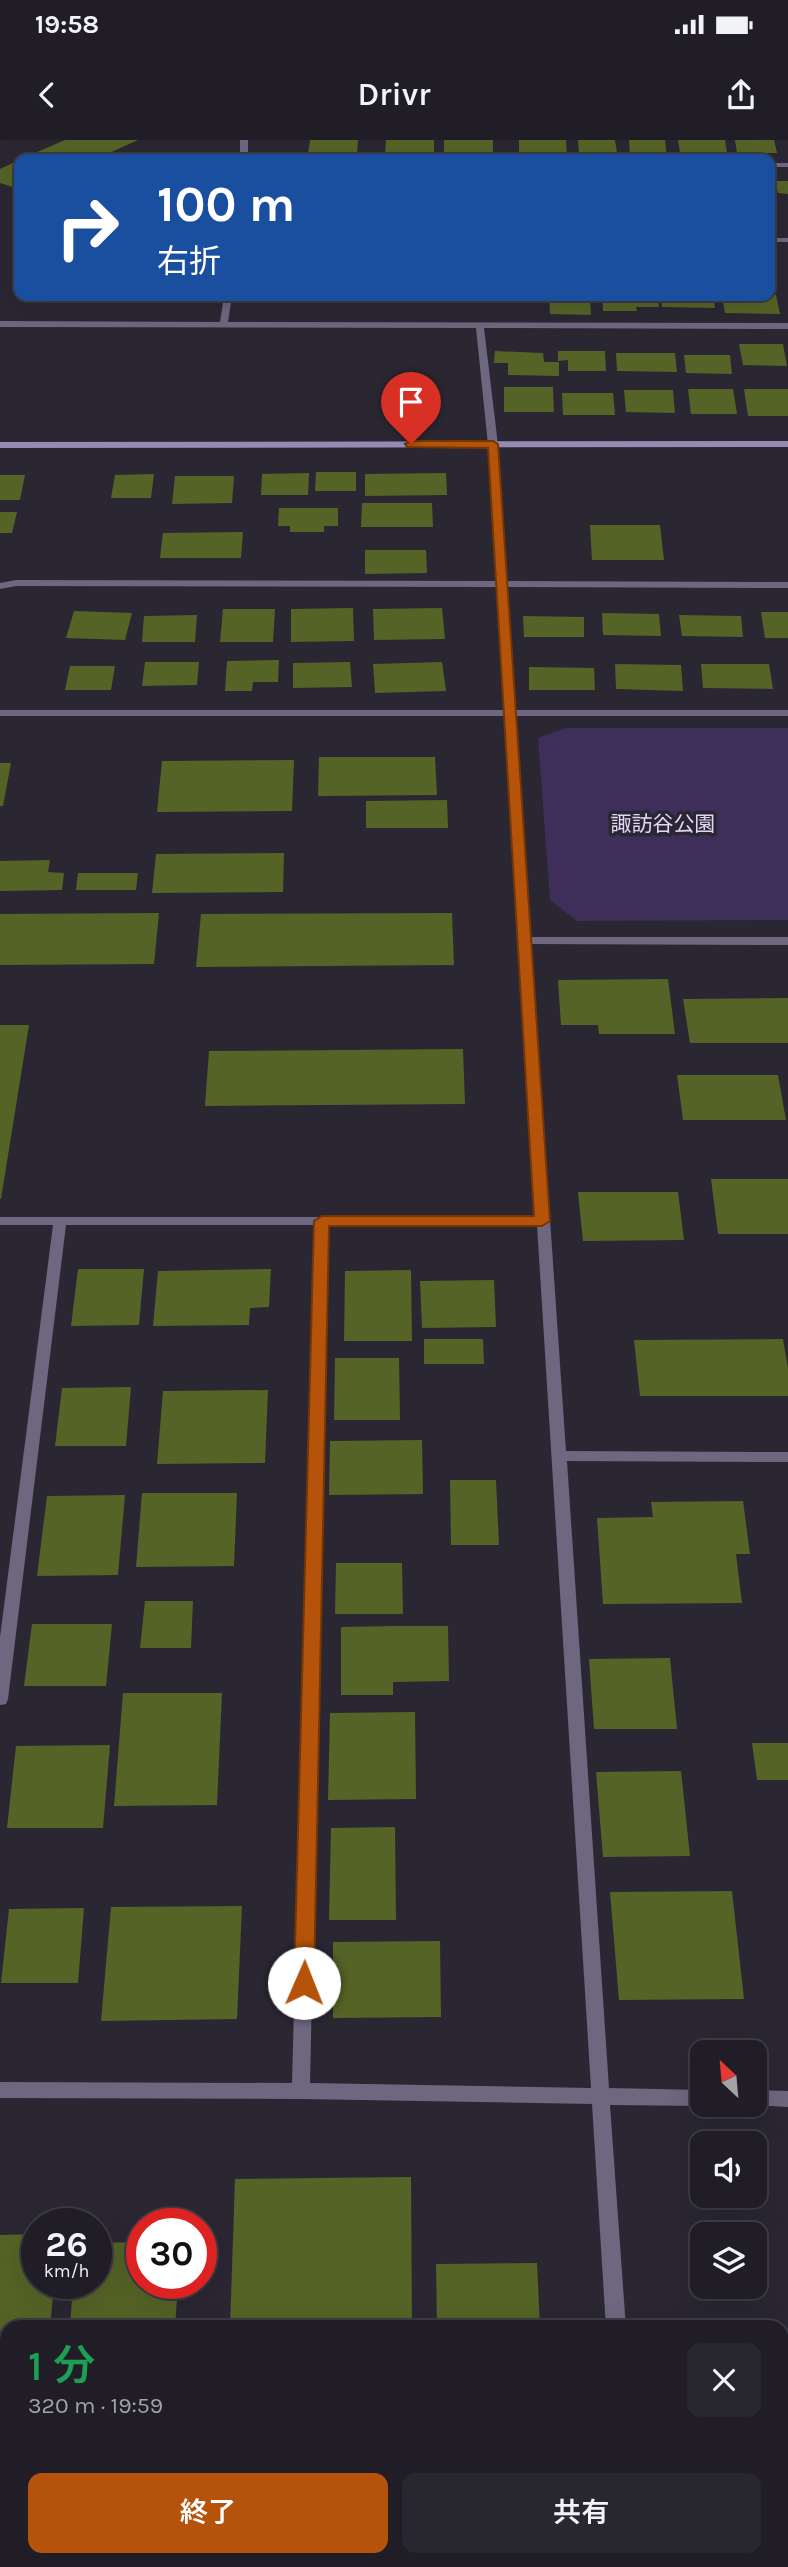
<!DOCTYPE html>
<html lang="ja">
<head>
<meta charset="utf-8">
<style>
	:root { --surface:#201d26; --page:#28262e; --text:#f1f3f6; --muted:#a2a2a7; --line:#3d3b43; --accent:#b45309 }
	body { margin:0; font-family:Karla,"Noto Sans JP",sans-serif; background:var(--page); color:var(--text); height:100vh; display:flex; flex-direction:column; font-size:26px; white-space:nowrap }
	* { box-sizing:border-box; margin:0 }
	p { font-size:23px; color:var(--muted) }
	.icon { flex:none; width:38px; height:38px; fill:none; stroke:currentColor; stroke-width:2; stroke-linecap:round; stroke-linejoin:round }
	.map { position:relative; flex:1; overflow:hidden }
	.panel { position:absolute; left:0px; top:2180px; width:789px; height:247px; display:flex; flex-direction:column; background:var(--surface); border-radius:21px 21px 0 0; box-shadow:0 7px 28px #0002,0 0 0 2px var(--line) }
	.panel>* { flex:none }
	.banner { position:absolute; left:14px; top:14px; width:761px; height:147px; border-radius:14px; box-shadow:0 7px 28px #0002,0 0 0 2px var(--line); background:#1a4fa0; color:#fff; overflow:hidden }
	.needle { width:46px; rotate:334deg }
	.tools { position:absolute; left:690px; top:1900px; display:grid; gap:14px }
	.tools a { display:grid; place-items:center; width:77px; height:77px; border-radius:14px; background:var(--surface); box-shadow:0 7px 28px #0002,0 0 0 2px var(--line); font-size:35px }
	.speed { position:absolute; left:21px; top:2068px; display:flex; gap:14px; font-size:35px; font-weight:700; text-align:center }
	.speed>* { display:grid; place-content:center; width:91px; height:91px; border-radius:50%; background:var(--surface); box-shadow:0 7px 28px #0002,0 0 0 2px var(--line); line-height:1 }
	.speed small { font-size:18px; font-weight:400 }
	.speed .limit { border:10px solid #d22; background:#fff; color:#111 }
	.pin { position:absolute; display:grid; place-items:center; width:60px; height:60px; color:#fff; margin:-72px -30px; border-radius:50% 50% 50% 0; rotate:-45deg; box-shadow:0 0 7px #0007 }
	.pin .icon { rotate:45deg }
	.me { position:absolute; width:77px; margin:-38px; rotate:1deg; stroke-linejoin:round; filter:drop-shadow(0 0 5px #0008) }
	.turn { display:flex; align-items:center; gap:24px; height:147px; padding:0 28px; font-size:32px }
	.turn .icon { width:91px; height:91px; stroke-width:2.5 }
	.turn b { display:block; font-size:49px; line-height:60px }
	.round { display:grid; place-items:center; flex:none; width:74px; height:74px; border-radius:14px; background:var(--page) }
	.headline { display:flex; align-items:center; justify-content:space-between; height:119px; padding:0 28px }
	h1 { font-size:42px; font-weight:600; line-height:52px; color:#1e9e55 }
	.primary-button { display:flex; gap:14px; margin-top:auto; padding:14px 28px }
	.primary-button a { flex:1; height:80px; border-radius:14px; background:var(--accent); color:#fff; font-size:28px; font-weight:600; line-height:80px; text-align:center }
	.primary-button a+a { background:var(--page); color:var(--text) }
	.status { display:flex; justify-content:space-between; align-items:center; height:49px; padding:0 35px; background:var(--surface); direction:ltr }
	.status svg { height:19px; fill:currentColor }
	header { display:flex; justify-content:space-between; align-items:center; height:91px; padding:0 28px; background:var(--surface); font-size:32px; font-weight:600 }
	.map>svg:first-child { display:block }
	.green { fill:#3d2f5a }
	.building { fill:#556326 }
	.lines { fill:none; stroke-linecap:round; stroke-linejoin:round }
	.street { fill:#6e6780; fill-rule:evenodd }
	.secondary { fill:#958ab2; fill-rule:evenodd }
	.route { fill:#b45309; stroke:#753606; stroke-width:2 }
	.labels { text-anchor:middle; stroke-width:7; stroke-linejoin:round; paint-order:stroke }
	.far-park-label { font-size:21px; fill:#dfd6f8; stroke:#2a2733 }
</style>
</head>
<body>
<div class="status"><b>19:58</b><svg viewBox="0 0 49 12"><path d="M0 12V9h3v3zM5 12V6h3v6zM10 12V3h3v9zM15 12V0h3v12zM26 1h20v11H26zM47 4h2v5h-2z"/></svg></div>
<header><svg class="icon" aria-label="back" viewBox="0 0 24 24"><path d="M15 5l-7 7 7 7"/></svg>Drivr<svg class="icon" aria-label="share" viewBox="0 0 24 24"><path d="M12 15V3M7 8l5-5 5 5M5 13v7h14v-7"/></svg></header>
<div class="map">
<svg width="788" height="2427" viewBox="0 0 788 2427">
	<rect width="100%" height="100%" fill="#2a2733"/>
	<!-- green -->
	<polygon class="green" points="566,588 788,588 788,780 577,781 550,760 538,598"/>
	<!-- building -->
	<g class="building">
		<polygon points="65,0 138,0 96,19 21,19"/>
		<polygon points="310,0 358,0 357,14 308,13"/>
		<polygon points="386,0 434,0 434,14 385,14"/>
		<rect x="444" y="0" width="49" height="17"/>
		<polygon points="519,0 566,0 567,17 519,17"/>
		<polygon points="578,0 615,0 617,13 579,13"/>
		<polygon points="629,0 665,0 667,18 630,17"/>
		<polygon points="678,0 725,0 727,13 680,13"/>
		<polygon points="735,0 774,0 777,13 737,13"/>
		<polygon points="19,20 19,49 0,43 0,29"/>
		<polygon points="775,41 788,41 788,54 778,53"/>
		<polygon points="776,155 780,174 725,173 722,156"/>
		<polygon points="549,156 590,156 591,175 550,174"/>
		<polygon points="602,156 657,156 659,167 636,167 637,171 603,171"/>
		<polygon points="660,156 713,156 715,168 662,167"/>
		<polygon points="739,204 783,204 787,226 743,225"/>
		<polygon points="495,211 543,213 544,222 559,222 559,236 508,235 508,223 494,223"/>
		<polygon points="558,211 605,211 606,231 568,231 568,220 558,221"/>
		<polygon points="616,213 675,213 677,232 617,231"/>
		<polygon points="684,215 730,215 732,234 686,233"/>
		<polygon points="504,247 553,247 554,272 504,272"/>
		<polygon points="688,249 733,249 737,274 691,274"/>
		<polygon points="744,249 788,249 788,276 748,276"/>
		<polygon points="624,250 673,250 675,273 626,272"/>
		<polygon points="562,253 613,253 615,275 563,275"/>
		<polygon points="316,332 356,332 356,351 315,351"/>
		<polygon points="309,333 308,355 261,355 262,334"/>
		<polygon points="446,333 447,355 365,356 365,334"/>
		<polygon points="154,334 151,358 111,358 115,335"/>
		<polygon points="0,335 25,335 20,360 0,360"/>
		<polygon points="175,336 234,336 232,363 172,364"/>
		<polygon points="362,363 432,363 433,387 361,387"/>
		<polygon points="279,368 338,368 338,386 324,386 324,392 290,392 290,386 278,386"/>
		<polygon points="0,372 17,372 12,393 0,393"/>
		<polygon points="590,385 660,385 664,420 592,420"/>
		<polygon points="243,392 241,418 160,418 163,393"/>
		<polygon points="365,410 426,410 427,433 365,434"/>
		<polygon points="353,468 354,501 291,502 291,469"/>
		<polygon points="442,468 445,499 374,500 373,469"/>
		<polygon points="223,469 275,469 273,502 220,502"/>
		<polygon points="74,471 132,473 125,500 66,498"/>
		<polygon points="761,472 788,472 788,498 765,498"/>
		<polygon points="602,473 659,474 661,496 603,495"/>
		<polygon points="197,475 195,502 142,502 144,476"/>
		<polygon points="679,475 741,476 743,497 682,496"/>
		<polygon points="523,476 584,477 584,497 524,497"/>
		<polygon points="279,520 278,542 253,542 252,551 225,551 227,521"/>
		<polygon points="145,522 199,522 197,545 142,546"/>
		<polygon points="350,522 352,547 293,548 293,523"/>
		<polygon points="442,522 446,551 375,553 373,524"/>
		<polygon points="615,524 681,525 683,551 616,549"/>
		<polygon points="701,524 769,524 773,549 703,548"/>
		<polygon points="70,526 115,526 111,550 65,550"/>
		<polygon points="529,527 594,528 595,550 529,550"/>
		<polygon points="319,617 435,617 437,655 318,656"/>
		<polygon points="294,620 292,671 157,672 162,621"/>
		<polygon points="0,623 11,623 3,666 0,666"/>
		<polygon points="447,660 448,688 366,688 366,661"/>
		<polygon points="284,713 283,752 152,753 156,714"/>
		<polygon points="50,720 48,732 64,733 62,750 0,751 0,721"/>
		<polygon points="78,733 138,733 136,750 76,750"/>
		<polygon points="159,773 154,824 0,825 0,774"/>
		<polygon points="452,773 454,825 196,827 201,774"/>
		<polygon points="668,839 675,894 599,894 598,885 561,885 558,840"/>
		<polygon points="788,858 788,903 690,903 683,859"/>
		<polygon points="0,885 29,885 1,1059 0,1059"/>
		<polygon points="463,909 465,964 205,966 209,911"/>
		<polygon points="677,935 778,935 786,980 683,980"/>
		<polygon points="711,1039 788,1039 788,1094 718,1094"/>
		<polygon points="578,1052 678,1052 684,1100 583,1101"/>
		<polygon points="78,1129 144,1129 139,1185 71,1186"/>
		<polygon points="271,1129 269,1167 250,1168 249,1185 153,1186 158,1131"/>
		<polygon points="411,1130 412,1201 344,1201 345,1131"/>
		<polygon points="494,1140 496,1187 422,1188 420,1141"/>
		<polygon points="424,1199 483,1199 484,1224 424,1224"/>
		<polygon points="783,1199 788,1229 788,1256 640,1256 634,1200"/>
		<polygon points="335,1218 399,1218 400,1280 334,1280"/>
		<polygon points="131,1247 126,1306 55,1306 62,1248"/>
		<polygon points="268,1250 265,1323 157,1324 163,1251"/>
		<polygon points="422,1300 423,1354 329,1355 330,1301"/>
		<polygon points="450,1340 496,1340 499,1405 451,1405"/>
		<polygon points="142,1353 237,1353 234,1426 136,1427"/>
		<polygon points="125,1355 118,1435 37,1436 47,1356"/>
		<polygon points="743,1361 750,1414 736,1414 742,1463 603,1464 597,1378 653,1377 651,1362"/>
		<polygon points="336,1423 402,1423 403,1474 335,1474"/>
		<polygon points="145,1461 193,1461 191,1508 140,1508"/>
		<polygon points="32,1484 112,1484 106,1546 24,1546"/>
		<polygon points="393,1486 448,1486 449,1541 393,1542 393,1555 341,1555 341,1487"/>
		<polygon points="670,1518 677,1589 594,1589 589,1519"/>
		<polygon points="123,1553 222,1553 217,1665 114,1666"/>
		<polygon points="415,1572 416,1659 328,1660 330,1573"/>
		<polygon points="752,1603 788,1603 788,1640 757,1640"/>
		<polygon points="110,1605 103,1688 7,1688 16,1606"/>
		<polygon points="681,1631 690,1716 603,1717 596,1632"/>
		<polygon points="395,1687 396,1780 329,1780 331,1688"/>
		<polygon points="732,1751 744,1859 619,1860 610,1752"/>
		<polygon points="242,1766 237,1879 101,1881 111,1767"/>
		<polygon points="84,1768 78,1843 1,1843 9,1769"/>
		<polygon points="440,1801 441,1877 333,1878 333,1802"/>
		<polygon points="411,2037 412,2188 230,2188 235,2039"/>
		<polygon points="37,2094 37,2144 54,2144 50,2188 7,2188 7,2216 0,2216 0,2095"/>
		<polygon points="142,2102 142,2144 178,2144 175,2188 70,2188 73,2144 96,2144 96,2103"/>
		<polygon points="537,2123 540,2188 437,2188 436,2124"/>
		<polygon points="67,2420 183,2420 183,2427 66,2427"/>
	</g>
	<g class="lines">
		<!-- street -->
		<g class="street">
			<rect x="240" y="0" width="8" height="19"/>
			<rect x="770" y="23" width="18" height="4"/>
			<rect x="770" y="98" width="18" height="4"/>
			<path d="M224,156H232L228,182L788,183V189L484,188L498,305L507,441L788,442V448L507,447L516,570H788V576H516L531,797H788V805L531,804L566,1311L788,1312V1322L567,1321L609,1948L702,1950V1965H705L702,1966L610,1965L626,2188H606L592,1964L301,1959L0,1958V1942L292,1943L315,1085H66L8,1559L6,1564L0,1565V1497L53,1085H0V1077H537L505,576H0V570H505L497,447L16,446L0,449V443L16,440L497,441L488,305L476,188L0,187V181L220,182ZM329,1085H537L591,1948L310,1943Z"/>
			<polygon points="754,1950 788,1951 788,1967 751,1965 754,1965"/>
			<rect x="622" y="2420" width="20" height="7"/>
		</g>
		<!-- secondary -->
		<polygon class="secondary" points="788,301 788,307 0,308 0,302"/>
	</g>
	<!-- route -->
	<polygon class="route" points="411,301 493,301 498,304 550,1081 542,1086 329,1086 314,1843 311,1849 304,1851 297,1849 294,1843 314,1081 322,1076 534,1076 488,308 407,307 405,304"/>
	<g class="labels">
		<!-- far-park labels -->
		<g class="far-park-label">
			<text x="663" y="691">諏訪谷公園</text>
		</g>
	</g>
</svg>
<div class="tools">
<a><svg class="needle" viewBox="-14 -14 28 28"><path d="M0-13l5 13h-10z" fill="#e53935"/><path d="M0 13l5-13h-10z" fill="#a2a2a7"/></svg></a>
<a><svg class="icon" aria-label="sound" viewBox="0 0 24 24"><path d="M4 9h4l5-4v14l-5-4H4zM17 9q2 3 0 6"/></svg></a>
<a><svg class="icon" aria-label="layers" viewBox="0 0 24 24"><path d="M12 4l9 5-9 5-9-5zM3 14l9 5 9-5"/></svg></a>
</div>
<div class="speed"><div>26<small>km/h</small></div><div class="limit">30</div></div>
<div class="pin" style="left:411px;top:304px;background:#d93025"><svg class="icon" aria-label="arrive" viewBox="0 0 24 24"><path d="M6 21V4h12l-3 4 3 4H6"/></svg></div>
<svg class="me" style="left:304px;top:1843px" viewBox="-20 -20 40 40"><circle r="19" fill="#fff"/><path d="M0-13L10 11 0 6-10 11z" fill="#b45309"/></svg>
<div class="banner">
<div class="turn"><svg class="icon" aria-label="right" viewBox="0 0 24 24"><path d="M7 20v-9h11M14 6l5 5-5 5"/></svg><div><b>100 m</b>右折</div></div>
</div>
<section class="panel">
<div class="headline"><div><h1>1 分</h1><p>320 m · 19:59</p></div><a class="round"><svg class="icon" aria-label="close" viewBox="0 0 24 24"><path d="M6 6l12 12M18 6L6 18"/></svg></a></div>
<div class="primary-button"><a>終了</a><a>共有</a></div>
</section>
</div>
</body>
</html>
